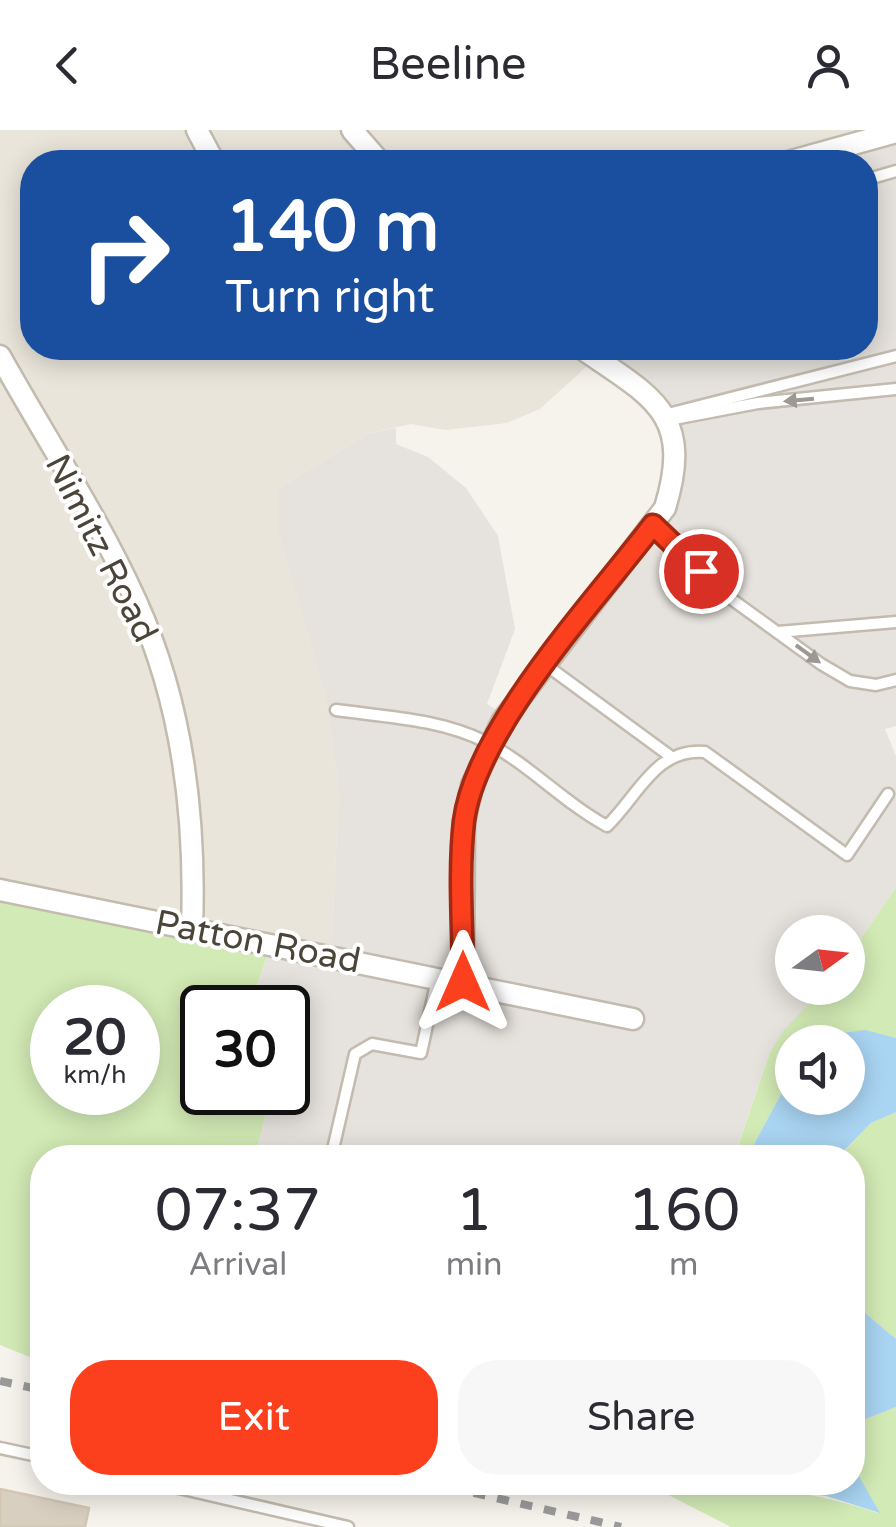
<!DOCTYPE html>
<html lang="en">
<head>
<meta charset="utf-8">
<style>
	:root { --surface:#fff; --page:#f7f7f7; --text:#2b2b33; --muted:#7c7c81; --accent:#fc3f1d }
	body { margin:0; font-family:"Varela Round",sans-serif; background:var(--page); color:var(--text); height:100vh; display:flex; flex-direction:column; font-size:38px; white-space:nowrap }
	* { box-sizing:border-box; margin:0 }
	p { font-size:32px; color:var(--muted) }
	.icon { flex:none; width:55px; height:55px; fill:none; stroke:currentColor; stroke-width:2; stroke-linecap:round; stroke-linejoin:round }
	.map { position:relative; flex:1; overflow:hidden }
	.side { position:absolute; left:30px; top:1015px; width:835px; height:350px; display:flex; flex-direction:column; background:var(--surface); border-radius:40px; box-shadow:0 5px 25px #0003 }
	.side>* { flex:none }
	.guide { position:absolute; left:20px; top:20px; width:858px; height:210px; border-radius:40px; box-shadow:0 5px 25px #0003; background:#1a4fa0; color:#fff; overflow:hidden }
	.needle { width:65px; rotate:75deg }
	.tools { position:absolute; left:775px; top:785px; display:grid; gap:20px }
	.tools a { display:grid; place-items:center; width:90px; height:90px; border-radius:50%; background:var(--surface); box-shadow:0 5px 25px #0003; font-size:50px }
	.speed { position:absolute; left:30px; top:855px; display:flex; gap:20px; font-size:50px; font-weight:700; text-align:center }
	.speed>* { display:grid; place-content:center; width:130px; height:130px; border-radius:50%; background:var(--surface); box-shadow:0 5px 25px #0003; line-height:1 }
	.speed small { font-size:25px; font-weight:400 }
	.speed .limit { border:5px solid #111; border-radius:15px; background:#fff; color:#111 }
	.pin { position:absolute; display:grid; place-items:center; width:85px; height:85px; color:#fff; margin:-42px; border:5px solid #fff; border-radius:50%; box-shadow:0 2px 10px #0007 }
	.me { position:absolute; width:110px; margin:-55px; rotate:0deg; stroke-linejoin:round; filter:drop-shadow(0 0 8px #0008) }
	.turn { display:flex; align-items:center; gap:35px; height:210px; padding:0 40px; font-size:45px }
	.turn .icon { width:130px; height:130px; stroke-width:2.5 }
	.turn b { display:block; font-size:70px; line-height:85px }
	.eta { display:flex; justify-content:space-evenly; align-items:center; height:170px; text-align:center }
	.eta b { font-size:60px; font-weight:600; line-height:70px }
	.cta { display:flex; gap:20px; margin-top:auto; padding:20px 40px }
	.cta a { flex:1; height:115px; border-radius:40px; background:var(--accent); color:#fff; font-size:40px; font-weight:600; line-height:115px; text-align:center }
	.cta a+a { background:var(--page); color:var(--text) }
	header { display:flex; justify-content:space-between; align-items:center; height:130px; padding:0 40px; background:var(--surface); font-size:45px; font-weight:600 }
	.map>svg:first-child { display:block }
	.residential { fill:#eae5da }
	.industrial { fill:#e6e2dd }
	.green { fill:#d2eab5; fill-rule:evenodd }
	.water { fill:#a9d4f2 }
	.building { fill:#d8cfc1; stroke:#d3c7b4; stroke-width:2.5 }
	.lines { fill:none; stroke-linecap:round; stroke-linejoin:round }
	.service-casing { stroke:#c2bbae; stroke-width:15 }
	.minor-casing { stroke:#c2bbae; stroke-width:25 }
	.service { stroke:#fff; stroke-width:10 }
	.minor { stroke:#fff; stroke-width:20 }
	.rail { stroke:#9a9a9a; stroke-width:8; stroke-dasharray:12 12; stroke-linecap:butt }
	.oneway { fill:#9c9892 }
	.route-casing { stroke:#a42913; stroke-width:25 }
	.route { stroke:#fc3f1d; stroke-width:18 }
	.labels { text-anchor:middle; stroke-width:8; stroke-linejoin:round; paint-order:stroke }
	.street-label { font-size:35px; fill:#4b4439; stroke:#fff }
</style>
</head>
<body>
<header><svg class="icon" aria-label="back" viewBox="0 0 24 24"><path d="M15 5l-7 7 7 7"/></svg>Beeline<svg class="icon" aria-label="person" viewBox="0 0 24 24"><circle cx="12" cy="8" r="4"/><path d="M4 21q1-7 8-7t8 7"/></svg></header>
<div class="map">
<svg width="896" height="1397" viewBox="0 0 896 1397">
	<rect width="100%" height="100%" fill="#f6f3ec"/>
	<!-- residential -->
	<polygon class="residential" points="0,0 896,0 821,32 32,32 32,218 586,218 597,227 540,279 507,293 445,300 411,294 370,303 279,358 296,463 327,574 339,661 332,809 325,826 0,761"/>
	<!-- industrial -->
	<polygon class="industrial" points="896,10 896,596 885,599 896,626 896,757 848,828 848,802 792,802 792,858 824,858 770,922 734,1027 255,1027 271,963 288,962 288,878 250,878 270,816 325,825 332,809 339,661 327,574 277,395 279,358 370,303 396,298 396,314 428,327 466,358 498,406 515,499 487,574 507,586 659,371 669,332 652,282 586,218 865,218 865,32 821,32"/>
	<!-- green -->
	<g class="green">
		<path d="M896,757V908C849,896 836,912 792,912V944L747,1027L734,1028L770,922L784,900L824,858H848V828Z"/>
		<path d="M0,761L270,816L250,877L202,878V962L271,963L255,1027L42,1028V1232L0,1215ZM52,878H138V962H52Z"/>
		<polygon points="896,982 896,1209 864,1182 853,1165 852,1028 838,1028 871,993"/>
		<path d="M896,1277V1397H731L645,1353C727,1353 801,1357 878,1383L853,1336V1294Z"/>
	</g>
	<!-- water -->
	<g class="water">
		<polygon points="865,900 896,908 896,982 871,993 838,1027 747,1027 792,944 792,968 848,968 848,912 823,912 835,904"/>
		<polygon points="852,1165 864,1182 896,1209 896,1277 853,1294"/>
		<polygon points="853,1336 880,1383 826,1366 740,1353 852,1352"/>
	</g>
	<!-- building -->
	<polygon class="building" points="0,1359 89,1378 85,1397 0,1397"/>
	<g class="lines">
		<!-- service casing -->
		<g class="service-casing">
			<g id="service">
				<polyline points="865,50 896,41"/>
				<polyline points="664,285 896,226"/>
				<polyline points="674,289 758,273 896,259"/>
				<polyline points="653,395 730,468 821,534 850,551 876,555 896,550"/>
				<polyline points="778,502 896,492"/>
				<polyline points="546,535 670,626"/>
				<path d="M336,580C387,587 440,589 486,612C530,635 564,673 607,696C638,666 656,617 705,622L847,725L888,664"/>
				<polyline points="331,1028 355,924 372,914 421,923 437,849"/>
				<polyline points="0,1318 42,1327"/>
				<polyline points="153,1352 348,1397"/>
			</g>
		</g>
		<!-- minor casing -->
		<g class="minor-casing">
			<g id="minor">
				<polyline points="197,0 214,32"/>
				<polyline points="352,0 380,32"/>
				<polyline points="788,32 896,2"/>
				<path d="M0,226C45,307 98,387 136,471C183,574 196,686 192,798"/>
				<polyline points="0,760 633,889"/>
				<path d="M463,853L464,692L472,655L503,590L665,378C694,283 652,267 581,218"/>
			</g>
		</g>
		<!-- service -->
		<use href="#service" class="service"/>
		<!-- minor -->
		<use href="#minor" class="minor"/>
		<!-- rail -->
		<g class="rail">
			<polyline points="0,1251 42,1260"/>
			<polyline points="427,1352 621,1397"/>
		</g>
	</g>
	<!-- one-way arrows -->
	<defs><path id="oneway-solid" d="M-6-.8H1V-3.2L6.5 0L1 3.2V.8H-6Z" transform="scale(2.5)"/></defs>
	<g class="oneway">
		<use href="#oneway-solid" transform="translate(799 270) rotate(175)"/>
		<use href="#oneway-solid" transform="translate(808 524) rotate(36)"/>
	</g>
	<g class="lines">
		<!-- route casing -->
		<g class="route-casing">
			<path id="route" d="M463,852C463,800 458,743 464,691C476,598 595,471 653,395L701,441"/>
		</g>
		<!-- route -->
		<use href="#route" class="route"/>
	</g>
	<g class="labels">
		<!-- street labels -->
		<g class="street-label">
			<text transform="translate(102 418) rotate(63)" y="12">Nimitz Road</text>
			<text transform="translate(258 811) rotate(11)" y="12">Patton Road</text>
		</g>
	</g>
</svg>
<div class="tools">
<a><svg class="needle" viewBox="-14 -14 28 28"><path d="M0-13l5 13h-10z" fill="#e53935"/><path d="M0 13l5-13h-10z" fill="#7c7c81"/></svg></a>
<a><svg class="icon" aria-label="sound" viewBox="0 0 24 24"><path d="M4 9h4l5-4v14l-5-4H4zM17 9q2 3 0 6"/></svg></a>
</div>
<div class="speed"><div>20<small>km/h</small></div><div class="limit">30</div></div>
<div class="pin" style="left:701px;top:441px;background:#d93025"><svg class="icon" aria-label="arrive" viewBox="0 0 24 24"><path d="M6 21V4h12l-3 4 3 4H6"/></svg></div>
<svg class="me" style="left:463px;top:852px" viewBox="-20 -20 40 40"><path d="M0-17L14 15 0 8-14 15z" fill="#fc3f1d" stroke="#fff" stroke-width="4"/></svg>
<div class="guide">
<div class="turn"><svg class="icon" aria-label="right" viewBox="0 0 24 24"><path d="M7 20v-9h11M14 6l5 5-5 5"/></svg><div><b>140 m</b>Turn right</div></div>
</div>
<section class="side">
<div class="eta">
<div><b>07:37</b><p>Arrival</p></div>
<div><b>1</b><p>min</p></div>
<div><b>160</b><p>m</p></div>
</div>
<div class="cta"><a>Exit</a><a>Share</a></div>
</section>
</div>
</body>
</html>
